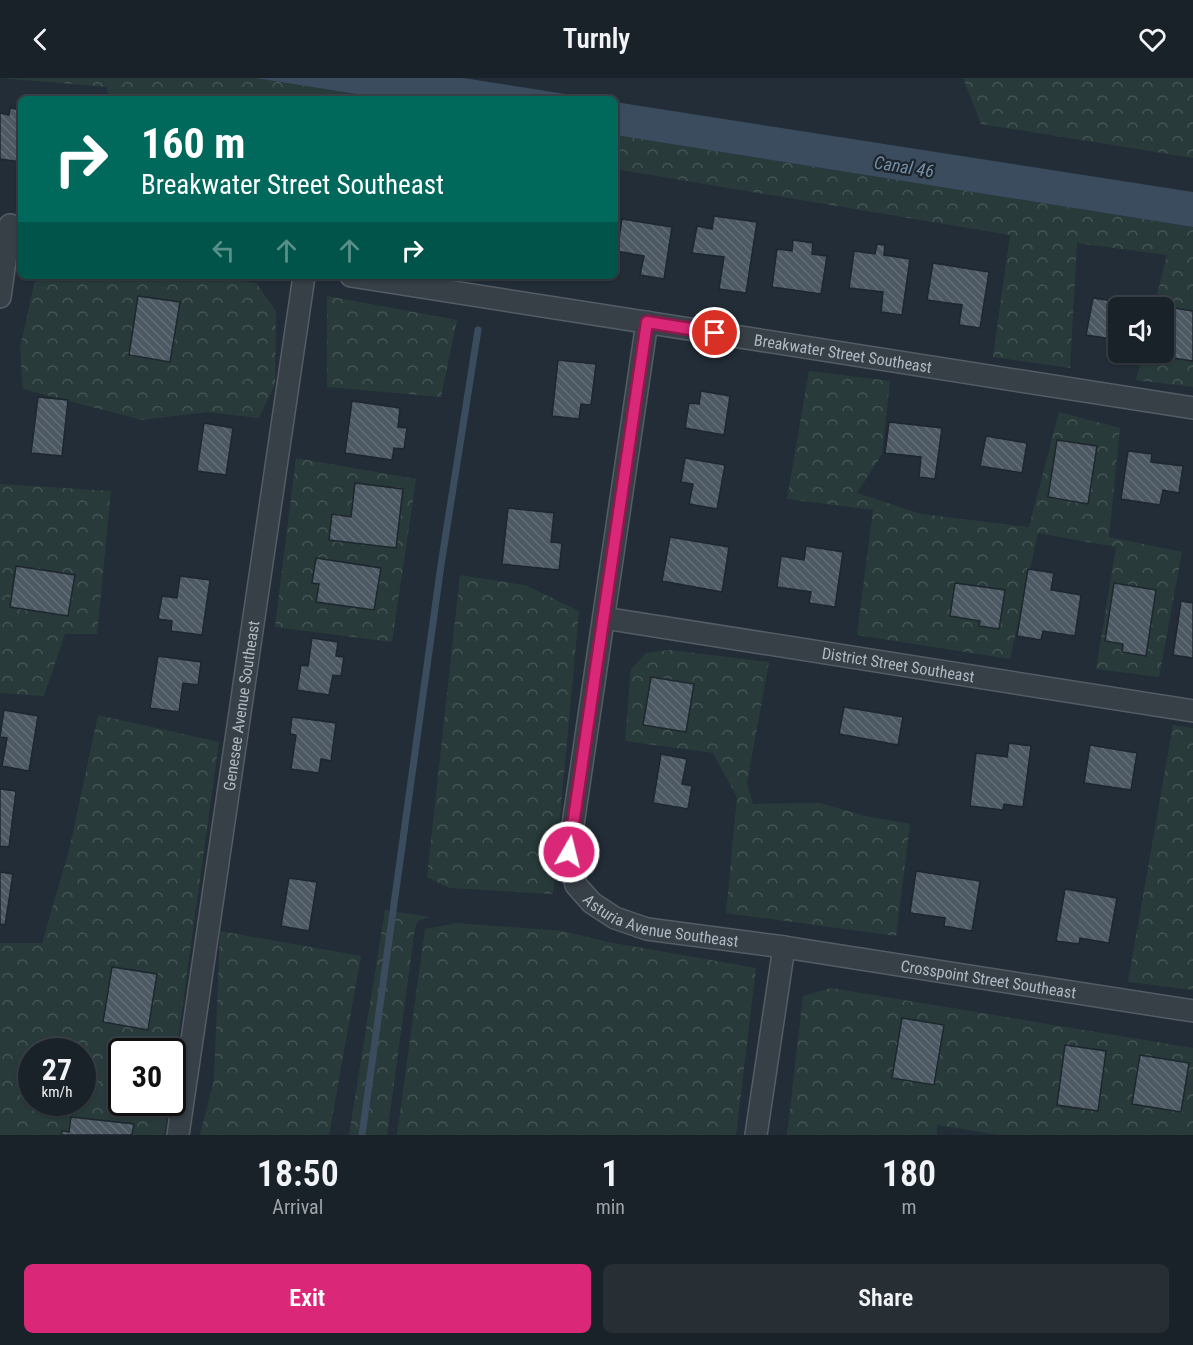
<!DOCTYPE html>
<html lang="en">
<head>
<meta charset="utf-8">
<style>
	:root { --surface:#1a2229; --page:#272f35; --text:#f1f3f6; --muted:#9fa4a8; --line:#383f46; --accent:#db2777 }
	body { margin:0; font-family:"Roboto Condensed",sans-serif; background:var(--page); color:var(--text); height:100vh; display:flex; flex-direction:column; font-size:22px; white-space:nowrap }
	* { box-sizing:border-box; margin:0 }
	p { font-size:20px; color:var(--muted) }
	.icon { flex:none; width:33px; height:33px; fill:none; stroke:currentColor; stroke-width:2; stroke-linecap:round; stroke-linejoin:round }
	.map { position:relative; height:1057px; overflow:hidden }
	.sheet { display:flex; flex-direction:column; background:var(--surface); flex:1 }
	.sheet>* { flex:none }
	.banner { position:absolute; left:18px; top:18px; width:600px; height:183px; border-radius:9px; box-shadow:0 2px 4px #0004,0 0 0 2px var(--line); background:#00695c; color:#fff; overflow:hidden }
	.buttons { position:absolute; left:1108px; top:219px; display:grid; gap:12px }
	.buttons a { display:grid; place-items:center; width:66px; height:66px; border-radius:9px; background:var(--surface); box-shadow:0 2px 4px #0004,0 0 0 2px var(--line); font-size:30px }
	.speed { position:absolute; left:18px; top:960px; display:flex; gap:12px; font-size:30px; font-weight:700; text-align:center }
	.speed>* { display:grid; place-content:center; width:78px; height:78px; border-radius:50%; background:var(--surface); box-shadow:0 2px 4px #0004,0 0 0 2px var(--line); line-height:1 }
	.speed small { font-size:15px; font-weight:400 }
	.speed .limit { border:3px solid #111; border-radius:9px; background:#fff; color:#111 }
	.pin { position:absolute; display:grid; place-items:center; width:51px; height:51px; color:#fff; margin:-26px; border:3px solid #fff; border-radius:50%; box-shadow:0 2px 6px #0007 }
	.me { position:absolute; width:66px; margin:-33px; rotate:8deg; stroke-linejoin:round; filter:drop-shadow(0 0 4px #0008) }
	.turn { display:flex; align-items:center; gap:21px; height:126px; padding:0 24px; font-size:27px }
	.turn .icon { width:78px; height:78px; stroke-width:2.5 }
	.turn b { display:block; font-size:42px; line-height:51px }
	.lanes { display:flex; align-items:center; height:57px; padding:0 24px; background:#0003; justify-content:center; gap:30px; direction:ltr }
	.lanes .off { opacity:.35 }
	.eta { display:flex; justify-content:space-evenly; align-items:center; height:102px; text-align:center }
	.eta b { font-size:36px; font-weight:600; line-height:42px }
	.action { display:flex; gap:12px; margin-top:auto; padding:12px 24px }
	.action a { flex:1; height:69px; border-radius:9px; background:var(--accent); color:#fff; font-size:24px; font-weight:600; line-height:69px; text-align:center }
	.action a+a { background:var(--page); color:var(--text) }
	header { display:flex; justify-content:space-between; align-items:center; height:78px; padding:0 24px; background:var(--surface); font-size:27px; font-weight:600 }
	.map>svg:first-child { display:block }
	.forest { fill:url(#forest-crowns); fill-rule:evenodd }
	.water { fill:#3a4c5e }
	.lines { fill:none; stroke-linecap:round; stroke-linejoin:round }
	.stream { stroke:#3a4c5e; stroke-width:7 }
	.building { fill:url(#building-back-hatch); stroke:#1e262e; stroke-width:1.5 }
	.minor-casing { stroke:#545d65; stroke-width:24 }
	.minor { stroke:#373f47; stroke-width:21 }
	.route-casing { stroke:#8e194d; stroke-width:15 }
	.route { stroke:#db2777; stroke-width:10 }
	.labels { text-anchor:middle; stroke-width:4.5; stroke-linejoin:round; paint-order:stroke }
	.street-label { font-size:16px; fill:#b1bac3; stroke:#1c242c }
	.water-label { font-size:18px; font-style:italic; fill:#758da4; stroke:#1c242c }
</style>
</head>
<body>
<header><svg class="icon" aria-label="back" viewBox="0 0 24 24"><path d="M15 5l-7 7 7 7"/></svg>Turnly<svg class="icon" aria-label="heart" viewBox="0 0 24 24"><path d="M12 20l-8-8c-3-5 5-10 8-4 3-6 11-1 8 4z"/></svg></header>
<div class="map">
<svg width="1193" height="1057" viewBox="0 0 1193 1057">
	<defs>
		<pattern id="forest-crowns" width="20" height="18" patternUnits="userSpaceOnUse" patternTransform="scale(1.5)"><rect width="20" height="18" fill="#283b3a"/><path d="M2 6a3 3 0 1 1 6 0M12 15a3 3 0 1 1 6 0" fill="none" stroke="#455555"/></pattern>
		<pattern id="building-back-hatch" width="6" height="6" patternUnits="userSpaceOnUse" patternTransform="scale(1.5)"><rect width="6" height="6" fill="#4c5862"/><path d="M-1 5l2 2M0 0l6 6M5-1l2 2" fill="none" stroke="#636e77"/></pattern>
	</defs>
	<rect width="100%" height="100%" fill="#232d37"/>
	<!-- forest -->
	<g class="forest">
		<polygon points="0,0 255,0 388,21 109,21 107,9"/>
		<polygon points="963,0 1193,0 1193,80 981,46"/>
		<polygon points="615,57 1193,149 1193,309 1136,302 1143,275 1164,274 1164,230 1154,229 1167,177 1077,165 1070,290 993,279 1010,157 615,91"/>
		<polygon points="36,198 198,198 256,205 276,233 275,306 259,340 207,334 142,342 23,311 20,270"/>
		<polygon points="327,218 457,242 441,319 327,309"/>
		<polygon points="809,293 890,303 882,376 857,415 921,436 1029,449 1059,334 1120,350 1109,459 1182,474 1159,599 1096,591 1116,469 1038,455 1010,581 857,557 873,432 787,421"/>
		<polygon points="296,380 416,401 392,564 275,549"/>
		<polygon points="0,406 111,413 97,556 65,556 44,618 0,615"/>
		<polygon points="460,497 525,507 579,533 553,816 449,810 427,799"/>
		<polygon points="670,572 769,584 747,705 753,726 820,725 865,738 910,746 896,858 726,835 737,719 713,675 625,663 631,591 646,575"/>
		<path d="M98,637L219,664L173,997L172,974H122V1024L169,1025L164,1057H0V865H42L69,773ZM32,974H82V1024H32Z"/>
		<polygon points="1173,647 1193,650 1193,912 1128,904"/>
		<polygon points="385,832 430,839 418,843 415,850 387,1057 349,1057"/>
		<polygon points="457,845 563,853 608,864 756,890 736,1057 397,1057 425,851"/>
		<polygon points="220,853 361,878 329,1057 200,1057 214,1002"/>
		<polygon points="831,910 1193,970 1193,1057 1000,1057 937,1047 937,1057 787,1057 803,918"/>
	</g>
	<!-- water -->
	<g class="water">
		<polygon points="255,0 463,0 597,21 388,21"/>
		<polygon points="615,24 1193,114 1193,149 615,57"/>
	</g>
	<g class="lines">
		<!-- stream -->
		<polyline class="stream" points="362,1057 441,487 478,252"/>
	</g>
	<!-- building -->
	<g class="building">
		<polygon points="10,30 21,32 21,84 0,81 0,35 9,37"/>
		<polygon points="714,138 757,144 746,215 719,211 724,179 692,175 697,148 712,151"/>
		<polygon points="622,141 672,149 664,201 640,197 644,178 617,173"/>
		<polygon points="793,162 813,165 812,176 827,178 821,216 772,209 777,171 792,173"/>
		<polygon points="877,166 885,167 884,177 910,181 902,237 881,234 883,214 849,210 854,173 875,176"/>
		<polygon points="933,185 989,194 980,250 959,247 962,227 927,222"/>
		<polygon points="138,218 180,224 170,284 129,277"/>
		<polygon points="1093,220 1140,227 1140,230 1119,230 1119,262 1086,257"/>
		<polygon points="1174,230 1193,233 1193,283 1166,279"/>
		<polygon points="558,282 596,286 591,327 581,326 579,341 552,338"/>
		<polygon points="701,313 730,318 724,357 685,350 689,325 699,326"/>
		<polygon points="38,319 68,322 62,378 31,375"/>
		<polygon points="352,323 400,330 398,349 407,350 404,371 394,370 392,382 345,375"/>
		<polygon points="889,344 942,350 935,401 919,399 921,379 885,375"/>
		<polygon points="204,345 233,350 226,397 197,393"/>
		<polygon points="986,358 1027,365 1022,395 980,388"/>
		<polygon points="1057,362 1097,368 1088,426 1048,419"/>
		<polygon points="1128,373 1152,376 1151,384 1183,388 1179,415 1163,412 1160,427 1121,421"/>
		<polygon points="685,380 725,387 717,431 689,426 693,406 681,404"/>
		<polygon points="355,405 403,411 396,470 329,462 332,436 351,439"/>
		<polygon points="508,430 554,435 551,464 562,465 559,492 502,486"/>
		<polygon points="670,459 729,469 722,514 662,503"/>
		<polygon points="806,468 843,474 835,529 809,525 811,514 777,509 781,478 804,482"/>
		<polygon points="316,480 381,490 374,532 316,524 319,506 312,505"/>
		<polygon points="16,488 75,497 68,538 10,529"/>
		<polygon points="1028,491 1054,495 1051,512 1081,517 1075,558 1043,553 1041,562 1017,558"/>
		<polygon points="180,498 210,502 202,557 171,553 172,543 158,541 162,518 177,520"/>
		<polygon points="955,505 1005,512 999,551 979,548 980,543 950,538"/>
		<polygon points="1114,505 1156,512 1146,578 1122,574 1123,566 1105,563"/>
		<polygon points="1181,523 1193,525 1193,580 1173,577"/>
		<polygon points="312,560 338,564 336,578 344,579 341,598 333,597 329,617 297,612 301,587 308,588"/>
		<polygon points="158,578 201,584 198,607 183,605 179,634 150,630"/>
		<polygon points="651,599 694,606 686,654 643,647"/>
		<polygon points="844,629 903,639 898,667 839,656"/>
		<polygon points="4,632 38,638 29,693 2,688 7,660 0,659"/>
		<polygon points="292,639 336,645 331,683 321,681 319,695 291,691 296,657 290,656"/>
		<polygon points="1009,665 1031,668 1023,729 1004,726 1003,732 970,728 976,675 1007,679"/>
		<polygon points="1090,667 1137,675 1131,712 1084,705"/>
		<polygon points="661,676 687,681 682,706 692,708 688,731 653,725"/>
		<polygon points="0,711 16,713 9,769 0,768"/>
		<polygon points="916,793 980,803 972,853 944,848 945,840 910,835"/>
		<polygon points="0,794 13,796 5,847 0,846"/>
		<polygon points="289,800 317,804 309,853 281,848"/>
		<polygon points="1065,811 1117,820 1109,865 1080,860 1079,866 1056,863"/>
		<polygon points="112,889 157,896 148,952 103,944"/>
		<polygon points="902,940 944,947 934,1007 892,1000"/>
		<polygon points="1065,967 1106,973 1098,1033 1057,1027"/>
		<polygon points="1140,977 1189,985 1181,1034 1132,1026"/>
		<polygon points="71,1039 134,1046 132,1057 61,1057 62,1053 69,1054"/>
	</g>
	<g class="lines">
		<!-- minor casing -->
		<g class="minor-casing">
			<g id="minor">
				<path id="s1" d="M351,198L1193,330"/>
				<polyline points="0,219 10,147"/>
				<path id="s2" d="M647,244L569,774L576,807L592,825L615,840L647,851L784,869L1193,933"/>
				<path id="s3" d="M604,540L1193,633"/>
				<path id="s4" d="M178,1057L304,198"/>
				<polyline points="756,1057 784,869"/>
			</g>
		</g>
		<!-- minor -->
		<use href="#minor" class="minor"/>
	</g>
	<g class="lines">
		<!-- route casing -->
		<g class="route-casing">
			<polyline id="route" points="569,774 647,244 715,255"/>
		</g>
		<!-- route -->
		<use href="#route" class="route"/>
	</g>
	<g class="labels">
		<!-- street labels -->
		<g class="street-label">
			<text dy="6" stroke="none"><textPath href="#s1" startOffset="498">Breakwater Street Southeast</textPath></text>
			<text dy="6" stroke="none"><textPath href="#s3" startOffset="298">District Street Southeast</textPath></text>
			<text dy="6" stroke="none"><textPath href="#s4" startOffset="434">Genesee Avenue Southeast</textPath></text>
			<text dy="6" stroke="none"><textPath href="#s2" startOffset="666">Asturia Avenue Southeast</textPath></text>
			<text dy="6" stroke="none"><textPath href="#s2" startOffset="1000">Crosspoint Street Southeast</textPath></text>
		</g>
		<!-- water labels -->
		<g class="water-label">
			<text transform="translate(904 89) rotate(9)" y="6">Canal 46</text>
		</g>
	</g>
</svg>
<div class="buttons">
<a><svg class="icon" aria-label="sound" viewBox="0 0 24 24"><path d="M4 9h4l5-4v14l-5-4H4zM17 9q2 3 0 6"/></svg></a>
</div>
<div class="speed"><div>27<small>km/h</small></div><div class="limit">30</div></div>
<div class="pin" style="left:715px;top:255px;background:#d93025"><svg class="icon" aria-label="arrive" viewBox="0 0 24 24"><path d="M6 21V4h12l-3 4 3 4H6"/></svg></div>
<svg class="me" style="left:569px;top:774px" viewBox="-20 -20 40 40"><circle r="17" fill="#db2777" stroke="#fff" stroke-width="3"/><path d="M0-11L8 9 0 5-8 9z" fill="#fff"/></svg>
<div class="banner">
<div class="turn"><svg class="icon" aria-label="right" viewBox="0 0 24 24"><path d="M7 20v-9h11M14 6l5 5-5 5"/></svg><div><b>160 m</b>Breakwater Street Southeast</div></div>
<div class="lanes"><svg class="icon off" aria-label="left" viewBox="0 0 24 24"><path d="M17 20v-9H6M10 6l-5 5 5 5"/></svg><svg class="icon off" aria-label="ahead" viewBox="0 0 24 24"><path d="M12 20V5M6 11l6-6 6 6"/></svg><svg class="icon off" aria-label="ahead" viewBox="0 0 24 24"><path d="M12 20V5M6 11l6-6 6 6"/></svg><svg class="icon" aria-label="right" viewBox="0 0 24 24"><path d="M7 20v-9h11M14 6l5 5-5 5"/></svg></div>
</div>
</div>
<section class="sheet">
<div class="eta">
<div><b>18:50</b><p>Arrival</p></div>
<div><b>1</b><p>min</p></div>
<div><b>180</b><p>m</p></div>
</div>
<div class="action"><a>Exit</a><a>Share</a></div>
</section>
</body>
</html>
